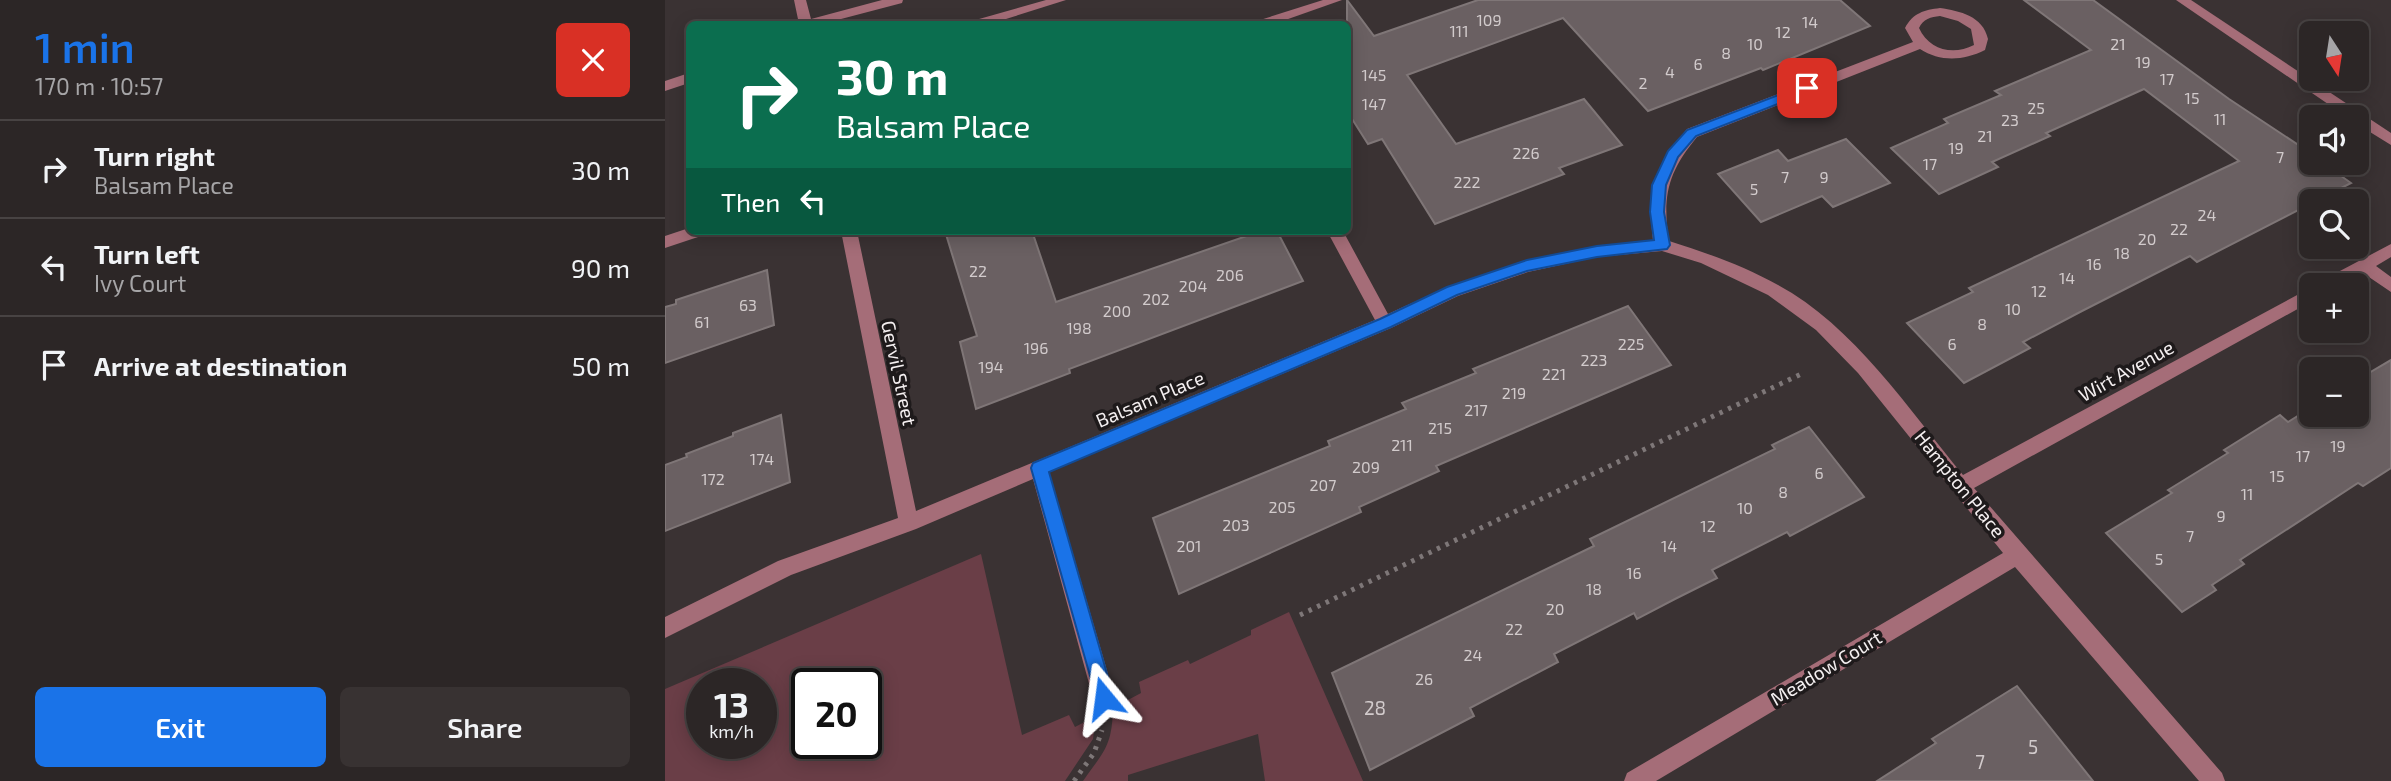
<!DOCTYPE html>
<html lang="en">
<head>
<meta charset="utf-8">
<style>
	:root { --surface:#2c2626; --page:#383232; --text:#f1f3f6; --muted:#a6a5a7; --line:#484343; --accent:#1a73e8 }
	body { margin:0; font-family:"Exo 2",sans-serif; background:var(--page); color:var(--text); height:100vh; display:flex; flex-direction:column; font-size:26px; white-space:nowrap }
	* { box-sizing:border-box; margin:0 }
	p { font-size:23px; color:var(--muted) }
	.icon { flex:none; width:38px; height:38px; fill:none; stroke:currentColor; stroke-width:2; stroke-linecap:round; stroke-linejoin:round }
	.map { position:relative; flex:1; overflow:hidden }
	.panel { display:flex; flex-direction:column; background:var(--surface); width:665px }
	.panel>* { flex:none }
	.hud { position:absolute; left:21px; top:21px; width:665px; height:214px; border-radius:10px; box-shadow:0 4px 18px #0003,0 0 0 2px var(--line); background:#0b6e4f; color:#fff; overflow:hidden }
	.needle { width:46px; rotate:168deg }
	.buttons { position:absolute; left:1634px; top:21px; display:grid; gap:14px }
	.buttons a { display:grid; place-items:center; width:70px; height:70px; border-radius:10px; background:var(--surface); box-shadow:0 4px 18px #0003,0 0 0 2px var(--line); font-size:35px }
	.speed { position:absolute; left:21px; top:668px; display:flex; gap:14px; font-size:35px; font-weight:700; text-align:center }
	.speed>* { display:grid; place-content:center; width:91px; height:91px; border-radius:50%; background:var(--surface); box-shadow:0 4px 18px #0003,0 0 0 2px var(--line); line-height:1 }
	.speed small { font-size:18px; font-weight:400 }
	.speed .limit { border:4px solid #111; border-radius:10px; background:#fff; color:#111 }
	.pin { position:absolute; display:grid; place-items:center; width:60px; height:60px; color:#fff; margin:-30px; border-radius:14px; box-shadow:0 4px 10px #0006 }
	.me { position:absolute; width:77px; margin:-38px; rotate:344deg; stroke-linejoin:round; filter:drop-shadow(0 0 5px #0008) }
	.turn { display:flex; align-items:center; gap:24px; height:147px; padding:0 35px; font-size:32px }
	.turn .icon { width:91px; height:91px; stroke-width:2.5 }
	.turn b { display:block; font-size:49px; line-height:60px }
	.then { display:flex; align-items:center; height:66px; padding:0 35px; background:#0003; gap:14px; font-size:26px }
	.round { display:grid; place-items:center; flex:none; width:74px; height:74px; border-radius:10px; background:var(--page) }
	.overview { display:flex; align-items:center; justify-content:space-between; height:119px; padding:0 35px }
	h1 { font-size:42px; font-weight:600; line-height:52px; color:var(--accent) }
	.action { display:flex; gap:14px; margin-top:auto; padding:14px 35px }
	.action a { flex:1; height:80px; border-radius:10px; background:var(--accent); color:#fff; font-size:28px; font-weight:600; line-height:80px; text-align:center }
	.action a+a { background:var(--page); color:var(--text) }
	ul { padding:0; list-style:none }
	li { display:flex; align-items:center; gap:21px; height:98px; padding:0 35px; border-top:2px solid var(--line) }
	li div { flex:1 }
	li b { display:block; font-size:26px }
	li em { font-style:normal }
	main { display:flex; flex:1; min-height:0 }
	.map>svg:first-child { display:block }
	.green { fill:#6a3e47; fill-rule:evenodd }
	.building { fill:#6a6062; stroke:#7f7677; stroke-width:2 }
	.lines { fill:none; stroke-linecap:round; stroke-linejoin:round }
	.path { stroke:#7e7778; stroke-width:5; stroke-dasharray:3.5 6; stroke-linecap:butt }
	.minor { fill:#a56d78; fill-rule:evenodd }
	.route { fill:#1a73e8; stroke:#114b97; stroke-width:2 }
	.labels { text-anchor:middle; stroke-width:7; stroke-linejoin:round; paint-order:stroke }
	.number-label { font-size:16px; fill:#d2cbcc }
	.street-label { font-size:19px; fill:#f4eff0; stroke:#1e1a1b }
	.near-number-label { font-size:19px; fill:#d2cbcc }
</style>
</head>
<body>
<main>
<section class="panel">
<div class="overview"><div><h1>1 min</h1><p>170 m · 10:57</p></div><a class="round" style="background:#d93025;color:#fff"><svg class="icon" aria-label="close" viewBox="0 0 24 24"><path d="M6 6l12 12M18 6L6 18"/></svg></a></div>
<ul>
<li><svg class="icon" aria-label="right" viewBox="0 0 24 24"><path d="M7 20v-9h11M14 6l5 5-5 5"/></svg><div><b>Turn right</b><p>Balsam Place</p></div><em>30 m</em></li>
<li><svg class="icon" aria-label="left" viewBox="0 0 24 24"><path d="M17 20v-9H6M10 6l-5 5 5 5"/></svg><div><b>Turn left</b><p>Ivy Court</p></div><em>90 m</em></li>
<li><svg class="icon" aria-label="arrive" viewBox="0 0 24 24"><path d="M6 21V4h12l-3 4 3 4H6"/></svg><div><b>Arrive at destination</b></div><em>50 m</em></li>
</ul>
<div class="action"><a>Exit</a><a>Share</a></div>
</section>
<div class="map">
<svg width="1726" height="781" viewBox="0 0 1726 781">
	<rect width="100%" height="100%" fill="#3a3233"/>
	<!-- green -->
	<g class="green">
		<path d="M316,554L357,735L404,715L410,727L431,716L428,739L400,781H0V689ZM37,684H96V744H37ZM142,684H201V744H142Z"/>
		<path d="M624,612L698,781H600L593,734L463,775V781H418C439,751 447,747 448,708L476,693L474,682L523,660L525,664L586,635V630Z"/>
	</g>
	<!-- building -->
	<g class="building">
		<polygon points="682,0 709,36 813,0 1175,0 1205,26 1098,70 1096,68 983,111 898,18 742,75 791,144 919,99 957,145 894,168 899,174 770,224 717,139 703,144 682,111"/>
		<polygon points="1359,0 1428,0 1564,99 1647,154 1647,163 1658,163 1686,183 1532,262 1525,256 1417,311 1358,342 1365,348 1299,383 1242,323 1308,292 1304,288 1334,274 1574,161 1479,89 1381,133 1385,136 1327,162 1333,167 1274,194 1226,148 1283,123 1279,119 1336,95 1330,91 1426,50"/>
		<polygon points="1181,139 1225,183 1168,207 1157,196 1096,222 1053,174 1113,150 1123,161"/>
		<polygon points="280,231 367,231 391,302 596,231 612,231 638,281 404,369 405,373 311,409 295,342 312,336"/>
		<polygon points="102,270 109,325 0,363 0,307 11,304 11,300"/>
		<polygon points="963,306 1006,365 771,466 774,471 694,507 696,512 514,594 488,518 665,446 663,441 741,409 737,403 811,373 808,369"/>
		<polygon points="1726,360 1726,468 1698,486 1693,483 1575,560 1579,564 1547,585 1551,590 1517,612 1441,533 1507,493 1503,490 1563,453 1559,450 1615,415 1623,422 1647,407 1647,415 1692,415 1692,380"/>
		<polygon points="116,415 125,482 0,531 0,465 22,457 21,454 68,436 68,433"/>
		<polygon points="1144,427 1199,497 1125,536 1122,532 1047,570 1052,578 1010,599 972,619 969,613 889,654 893,662 805,708 809,716 705,770 667,673 929,546 925,539 1110,449 1107,445"/>
		<polygon points="1352,686 1428,781 1212,781 1271,743 1267,739"/>
	</g>
	<g class="lines">
		<!-- path -->
		<g class="path">
			<polyline points="635,615 1136,374"/>
			<polyline points="409,781 429,753 437,730"/>
		</g>
		<!-- minor -->
		<g class="minor">
			<polygon points="129,0 141,0 146,19 217,0 238,0 237,3 157,24 134,24"/>
			<polygon points="381,0 401,0 325,24 305,24 307,21"/>
			<polygon points="658,0 677,0 609,24 590,24 592,21"/>
			<polygon points="1511,0 1526,0 1726,133 1726,145 1692,124 1692,117 1682,117"/>
			<path d="M1275,8C1295,11 1318,16 1323,39L1320,50C1298,61 1275,62 1255,49L1032,137C1003,172 997,196 1004,241C1042,253 1079,266 1113,285C1188,325 1245,411 1298,475L1647,287V301L1309,488L1557,773L1560,781H1534L1350,567L991,781H959L962,773L1338,553L1193,373L1151,330L1103,295L1036,263L997,251L932,257L863,272L793,296L726,328L384,472L450,698L446,705L439,709L432,705L428,698L368,479L251,529L126,575L0,638V617L113,561L233,518L176,231H192L251,511L710,320L662,231H678L723,314C813,272 890,249 988,240C982,195 993,164 1022,129L1248,42L1240,28C1248,13 1259,10 1275,8ZM1275,16L1293,21L1306,29L1309,45C1288,56 1264,50 1254,28C1258,19 1266,17 1275,16Z"/>
			<polygon points="24,73 24,83 0,91 0,81"/>
			<polygon points="24,228 24,231 41,231 39,235 0,248 0,236"/>
			<polygon points="1726,244 1726,257 1711,266 1726,277 1726,292 1698,273 1675,285 1654,285 1656,281"/>
		</g>
	</g>
	<!-- route -->
	<polygon class="route" points="1142,84 1146,85 1146,91 1031,136 1013,157 1001,185 999,212 1005,245 1002,249 932,257 862,271 792,295 726,327 384,472 449,698 446,704 439,707 433,704 366,468 368,463 715,319 782,287 862,260 932,246 989,240 985,212 987,185 1003,151 1022,130"/>
	<g class="labels">
		<!-- number labels -->
		<g class="number-label">
			<text x="824" y="26">109</text>
			<text x="1145" y="28">14</text>
			<text x="794" y="37">111</text>
			<text x="1118" y="38">12</text>
			<text x="1090" y="50">10</text>
			<text x="1453" y="50">21</text>
			<text x="1061" y="59">8</text>
			<text x="1478" y="68">19</text>
			<text x="1033" y="70">6</text>
			<text x="1005" y="78">4</text>
			<text x="709" y="81">145</text>
			<text x="1502" y="85">17</text>
			<text x="978" y="89">2</text>
			<text x="1527" y="104">15</text>
			<text x="709" y="110">147</text>
			<text x="1371" y="114">25</text>
			<text x="1555" y="125">11</text>
			<text x="1345" y="126">23</text>
			<text x="1320" y="142">21</text>
			<text x="1291" y="154">19</text>
			<text x="861" y="159">226</text>
			<text x="1615" y="163">7</text>
			<text x="1265" y="170">17</text>
			<text x="1120" y="183">7</text>
			<text x="1159" y="183">9</text>
			<text x="802" y="188">222</text>
			<text x="1089" y="195">5</text>
			<text x="1542" y="221">24</text>
			<text x="1514" y="235">22</text>
			<text x="1482" y="245">20</text>
			<text x="1457" y="259">18</text>
			<text x="1429" y="270">16</text>
			<text x="313" y="277">22</text>
			<text x="565" y="281">206</text>
			<text x="1402" y="284">14</text>
			<text x="528" y="292">204</text>
			<text x="1374" y="297">12</text>
			<text x="491" y="305">202</text>
			<text x="83" y="311">63</text>
			<text x="1348" y="315">10</text>
			<text x="452" y="317">200</text>
			<text x="37" y="328">61</text>
			<text x="1317" y="330">8</text>
			<text x="414" y="334">198</text>
			<text x="966" y="350">225</text>
			<text x="1287" y="350">6</text>
			<text x="371" y="354">196</text>
			<text x="929" y="366">223</text>
			<text x="326" y="373">194</text>
			<text x="889" y="380">221</text>
			<text x="849" y="399">219</text>
			<text x="811" y="416">217</text>
			<text x="775" y="434">215</text>
			<text x="737" y="451">211</text>
			<text x="1673" y="452">19</text>
			<text x="1638" y="462">17</text>
			<text x="97" y="465">174</text>
			<text x="701" y="473">209</text>
			<text x="1154" y="479">6</text>
			<text x="1612" y="482">15</text>
			<text x="48" y="485">172</text>
			<text x="658" y="491">207</text>
			<text x="1118" y="498">8</text>
			<text x="1582" y="500">11</text>
			<text x="617" y="513">205</text>
			<text x="1080" y="514">10</text>
			<text x="1556" y="522">9</text>
			<text x="571" y="531">203</text>
			<text x="1043" y="532">12</text>
			<text x="1525" y="542">7</text>
			<text x="524" y="552">201</text>
			<text x="1004" y="552">14</text>
			<text x="1494" y="565">5</text>
			<text x="969" y="579">16</text>
			<text x="929" y="595">18</text>
			<text x="890" y="615">20</text>
			<text x="849" y="635">22</text>
			<text x="808" y="661">24</text>
			<text x="759" y="685">26</text>
		</g>
		<!-- street labels -->
		<g class="street-label">
			<text transform="translate(1461 371) rotate(-29)" y="7">Wirt Avenue</text>
			<text transform="translate(234 373) rotate(78)" y="7">Gervil Street</text>
			<text transform="translate(485 399) rotate(-23)" y="7">Balsam Place</text>
			<text transform="translate(1295 484) rotate(51)" y="7">Hampton Place</text>
			<text transform="translate(1161 668) rotate(-31)" y="7">Meadow Court</text>
		</g>
		<!-- near-number labels -->
		<g class="near-number-label">
			<text x="710" y="715">28</text>
			<text x="1368" y="754">5</text>
			<text x="1315" y="769">7</text>
		</g>
	</g>
</svg>
<div class="buttons">
<a><svg class="needle" viewBox="-14 -14 28 28"><path d="M0-13l5 13h-10z" fill="#e53935"/><path d="M0 13l5-13h-10z" fill="#a6a5a7"/></svg></a>
<a><svg class="icon" aria-label="sound" viewBox="0 0 24 24"><path d="M4 9h4l5-4v14l-5-4H4zM17 9q2 3 0 6"/></svg></a>
<a><svg class="icon" aria-label="search" viewBox="0 0 24 24"><circle cx="10" cy="10" r="6"/><path d="M15 15l6 6"/></svg></a>
<a>+</a>
<a>−</a>
</div>
<div class="speed"><div>13<small>km/h</small></div><div class="limit">20</div></div>
<div class="pin" style="left:1142px;top:88px;background:#d93025"><svg class="icon" aria-label="arrive" viewBox="0 0 24 24"><path d="M6 21V4h12l-3 4 3 4H6"/></svg></div>
<svg class="me" style="left:439px;top:698px" viewBox="-20 -20 40 40"><path d="M0-17L14 15 0 8-14 15z" fill="#1a73e8" stroke="#fff" stroke-width="4"/></svg>
<div class="hud">
<div class="turn"><svg class="icon" aria-label="right" viewBox="0 0 24 24"><path d="M7 20v-9h11M14 6l5 5-5 5"/></svg><div><b>30 m</b>Balsam Place</div></div>
<div class="then">Then<svg class="icon" aria-label="left" viewBox="0 0 24 24"><path d="M17 20v-9H6M10 6l-5 5 5 5"/></svg></div>
</div>
</div>
</main>
</body>
</html>
